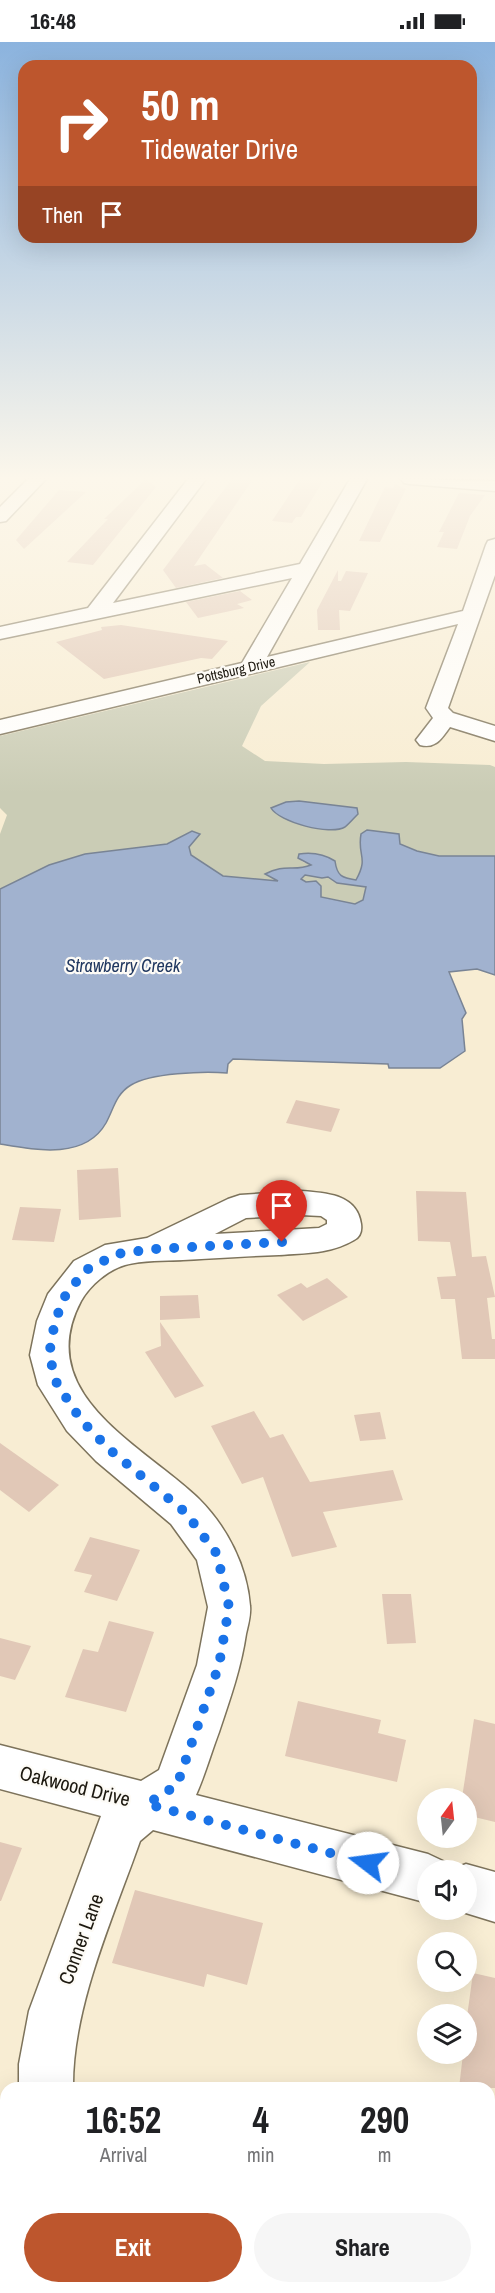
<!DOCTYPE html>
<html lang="en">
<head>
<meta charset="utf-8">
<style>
	:root { --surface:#fff; --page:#f6f6f6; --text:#202124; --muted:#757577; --accent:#bd562d }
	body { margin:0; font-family:"Archivo Narrow",sans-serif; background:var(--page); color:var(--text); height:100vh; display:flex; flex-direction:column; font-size:22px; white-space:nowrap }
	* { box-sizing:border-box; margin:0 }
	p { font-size:20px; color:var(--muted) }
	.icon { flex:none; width:33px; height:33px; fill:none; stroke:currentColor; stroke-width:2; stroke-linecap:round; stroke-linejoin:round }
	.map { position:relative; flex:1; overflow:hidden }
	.side { position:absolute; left:0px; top:2040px; width:495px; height:212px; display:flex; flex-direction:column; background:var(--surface); border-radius:18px 18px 0 0; box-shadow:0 6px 24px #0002 }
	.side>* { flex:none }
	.hud { position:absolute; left:18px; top:18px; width:459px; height:183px; border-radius:18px; box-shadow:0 6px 24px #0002; background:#bd562d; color:#fff; overflow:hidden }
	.needle { width:39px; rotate:15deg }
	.buttons { position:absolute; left:417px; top:1746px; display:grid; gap:12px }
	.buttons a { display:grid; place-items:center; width:60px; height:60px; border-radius:50%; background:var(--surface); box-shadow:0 6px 24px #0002; font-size:30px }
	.pin { position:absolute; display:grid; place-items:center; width:51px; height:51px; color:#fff; margin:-62px -26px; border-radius:50% 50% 50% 0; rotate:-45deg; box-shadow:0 0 6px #0007 }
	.pin .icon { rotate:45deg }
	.me { position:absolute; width:66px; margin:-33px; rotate:285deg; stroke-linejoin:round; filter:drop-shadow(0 0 4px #0008) }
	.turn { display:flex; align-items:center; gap:21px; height:126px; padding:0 24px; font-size:27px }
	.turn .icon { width:78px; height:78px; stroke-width:2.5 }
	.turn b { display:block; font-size:42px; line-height:51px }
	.then { display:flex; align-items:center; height:57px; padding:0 24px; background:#0003; gap:12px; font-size:22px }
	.eta { display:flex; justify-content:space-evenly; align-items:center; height:102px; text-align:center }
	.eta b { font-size:36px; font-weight:700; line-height:42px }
	.cta { display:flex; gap:12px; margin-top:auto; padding:12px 24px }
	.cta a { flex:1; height:69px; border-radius:36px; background:var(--accent); color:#fff; font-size:24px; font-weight:700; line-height:69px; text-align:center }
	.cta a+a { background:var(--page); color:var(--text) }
	.status { display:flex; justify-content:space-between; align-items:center; height:42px; padding:0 30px; background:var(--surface); direction:ltr }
	.status svg { height:16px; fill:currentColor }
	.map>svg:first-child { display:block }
	.green { fill:#caccb5 }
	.water { fill:#a1b2cf; stroke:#798495; stroke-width:1.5; fill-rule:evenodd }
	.building { fill:#e1c8b7 }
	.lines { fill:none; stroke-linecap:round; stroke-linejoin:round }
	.minor-casing { stroke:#7d735b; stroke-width:3 }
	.minor { fill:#fff; fill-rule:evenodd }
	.route { stroke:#1a73e8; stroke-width:10; stroke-dasharray:0 18 }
	.labels { text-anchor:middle; stroke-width:4.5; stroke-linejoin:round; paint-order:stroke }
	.far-street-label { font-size:14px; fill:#1c180f; stroke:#fdfbf6 }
	.water-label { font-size:18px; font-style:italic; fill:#213860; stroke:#fdfbf6 }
	.near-street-label { font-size:20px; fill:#1c180f; stroke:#fdfbf6 }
</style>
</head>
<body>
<div class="status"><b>16:48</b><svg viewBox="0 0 49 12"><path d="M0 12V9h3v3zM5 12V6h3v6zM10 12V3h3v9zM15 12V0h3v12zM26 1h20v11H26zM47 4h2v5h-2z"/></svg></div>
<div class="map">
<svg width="495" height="2251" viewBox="0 0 495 2251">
	<rect width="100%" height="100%" fill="#f8edd3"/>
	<!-- green -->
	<polygon class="green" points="310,620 261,664 242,704 265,719 324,722 406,720 490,723 495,725 495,836 361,811 364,823 356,838 342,836 336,829 299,816 303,820 321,826 337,841 366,845 363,859 355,862 0,934 0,792 7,773 0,766 0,694"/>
	<!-- water -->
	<g class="water">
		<path d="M299,759L357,766L358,772C354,776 349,782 345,785C330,794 279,780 271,766L286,760Z"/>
		<path d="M367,788L399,792L400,802L417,809L439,814H495V933L477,927L449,930L466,971L462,977L465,1009L440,1026H389L388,1022L233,1017L228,1022L227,1031C204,1029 150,1031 131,1043C116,1052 114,1066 106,1081C85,1118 35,1108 0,1102V847L49,823L85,812L167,802L192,789L200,792L189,805L191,813L223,834L278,839L265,832C285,821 294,830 311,823L298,816L299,812C312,810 324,812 335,819C337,834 342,836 356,838C369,815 357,814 361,792ZM305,833L322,836L328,835L337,841L366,845L363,858L355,862L321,855V844L316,839L306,840L301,837Z"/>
	</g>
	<!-- building -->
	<g class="building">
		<polygon points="146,437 156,445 93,523 67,520 108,477 104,477"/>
		<polygon points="232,437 253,437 194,524 205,522 223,536 176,546 163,528"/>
		<polygon points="300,437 323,439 301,475 296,475 292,481 272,479"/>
		<polygon points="395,442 406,447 380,500 359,499 385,445 393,446"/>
		<polygon points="59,448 86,450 24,507 16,498"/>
		<polygon points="459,451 485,453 470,474 457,507 437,505 444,490 439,490"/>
		<polygon points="338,528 338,539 341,539 346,529 368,531 350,569 339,568 340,588 318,588 317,568"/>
		<polygon points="240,549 252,558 237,562 244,566 198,576 186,560"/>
		<polygon points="121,583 228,599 212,617 201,616 104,637 56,600 102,588 101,585"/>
		<polygon points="296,1058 340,1067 331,1090 286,1081"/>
		<polygon points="118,1126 121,1175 79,1178 77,1128"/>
		<polygon points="416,1149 466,1150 472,1215 486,1214 495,1255 487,1256 492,1297 495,1297 495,1317 462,1317 455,1257 441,1257 437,1235 456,1234 450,1200 418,1199"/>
		<polygon points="20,1165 61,1167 54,1200 12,1198"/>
		<polygon points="327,1236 348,1255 303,1279 277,1253 301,1241 307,1246"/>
		<polygon points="198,1253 200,1276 160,1278 160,1254"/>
		<polygon points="160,1280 204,1344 175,1356 145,1310 161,1304"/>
		<polygon points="254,1369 270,1396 283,1392 310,1440 393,1428 403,1458 323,1470 337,1505 292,1515 263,1435 242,1442 211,1384"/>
		<polygon points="380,1370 386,1397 360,1399 354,1373"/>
		<polygon points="0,1401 59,1443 29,1470 0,1448"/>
		<polygon points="90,1495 140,1508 117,1559 84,1550 92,1533 74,1529"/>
		<polygon points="382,1552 411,1552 416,1601 387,1602"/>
		<polygon points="109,1579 154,1590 126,1670 65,1655 83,1607 98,1610"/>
		<polygon points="0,1596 31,1604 15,1638 0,1634"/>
		<polygon points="298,1659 381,1678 378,1691 406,1698 397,1740 285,1714"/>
		<polygon points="474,1677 495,1682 495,1780 466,1773 466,1756 462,1756"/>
		<polygon points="0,1800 22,1806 1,1859 0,1859"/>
		<polygon points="135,1848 263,1881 247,1943 207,1932 204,1945 112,1921"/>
		<polygon points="473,1931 495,1936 495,2046 459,2046 463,2012 466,2012 466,1982"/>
	</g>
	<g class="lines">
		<!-- minor casing -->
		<g class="minor-casing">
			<g id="minor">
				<polygon points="28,437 46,437 6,479 0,480 0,465"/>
				<path d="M188,437H206L113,561L300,522L350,437H367L267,615L463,569L486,503L488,499L495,497V533L448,666L453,671L495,684V699L450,685C441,697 436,707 420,703L416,698L433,676L426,666L458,582L0,692V678L242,621L292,536L0,597V585L88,566Z"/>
				<polygon points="401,437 495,439 495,449 410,442 404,441"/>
				<path d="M301,1149C326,1151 357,1152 361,1182C362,1189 360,1195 354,1198C330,1212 306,1211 279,1213C247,1214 215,1216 183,1218C164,1219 143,1218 125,1223C108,1228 90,1243 81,1259C31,1353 144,1404 199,1457C227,1485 247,1524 250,1564C251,1573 248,1583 246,1592C241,1626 230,1657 219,1690C211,1711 205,1733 196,1753L428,1812L445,1820L449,1828H428V1861L153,1788L140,1799C113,1876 72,1965 73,2046H19V2022L29,1969L101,1774L0,1747V1703L141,1739L159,1728L197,1623L208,1565L197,1518L171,1482L96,1419L67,1389L38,1343L30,1313L37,1279L48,1252L74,1219L105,1203L147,1196L228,1157L240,1153ZM301,1173L321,1174L327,1178V1182L319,1186L215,1192L246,1176Z"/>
				<polygon points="466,1822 495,1830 495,1880 456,1868 466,1868 466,1828 451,1828"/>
				<polygon points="0,2145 6,2147 6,2203 0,2201"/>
			</g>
		</g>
		<!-- minor -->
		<use href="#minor" class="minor"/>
	</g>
	<!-- sky -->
	<linearGradient id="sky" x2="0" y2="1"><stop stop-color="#8bb3de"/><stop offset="0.58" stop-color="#fcf7eb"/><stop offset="1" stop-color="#fcf7eb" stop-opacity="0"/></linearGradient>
	<rect width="495" height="752" fill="url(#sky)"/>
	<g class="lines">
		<!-- route -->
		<polyline class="route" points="282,1200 154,1207 117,1212 86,1228 66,1252 55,1279 49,1313 57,1342 81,1378 110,1408 185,1470 217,1512 229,1565 219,1623 177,1743 147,1762 368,1821"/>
	</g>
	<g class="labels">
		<!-- far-street labels -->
		<g class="far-street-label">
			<text transform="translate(236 628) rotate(-13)" y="5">Pottsburg Drive</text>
		</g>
		<!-- water labels -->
		<g class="water-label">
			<text x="123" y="930">Strawberry Creek</text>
		</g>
		<!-- near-street labels -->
		<g class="near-street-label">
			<text transform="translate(75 1744) rotate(14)" y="7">Oakwood Drive</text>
			<text transform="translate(81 1897) rotate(-70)" y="7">Conner Lane</text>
		</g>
	</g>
</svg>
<div class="buttons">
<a><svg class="needle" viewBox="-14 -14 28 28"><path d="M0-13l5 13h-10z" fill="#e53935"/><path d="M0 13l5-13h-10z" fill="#757577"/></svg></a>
<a><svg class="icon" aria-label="sound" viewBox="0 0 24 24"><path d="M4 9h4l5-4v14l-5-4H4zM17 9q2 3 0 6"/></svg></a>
<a><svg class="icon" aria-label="search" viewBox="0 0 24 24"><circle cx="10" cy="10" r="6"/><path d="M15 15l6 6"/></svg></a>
<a><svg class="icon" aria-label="layers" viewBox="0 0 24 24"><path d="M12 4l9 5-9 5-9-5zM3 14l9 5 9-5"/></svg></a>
</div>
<div class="pin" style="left:282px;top:1200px;background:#d93025"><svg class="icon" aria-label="arrive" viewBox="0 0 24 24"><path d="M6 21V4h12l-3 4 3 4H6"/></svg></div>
<svg class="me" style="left:368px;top:1821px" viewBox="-20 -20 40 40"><circle r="19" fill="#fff"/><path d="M0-13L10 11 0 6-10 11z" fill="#1a73e8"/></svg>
<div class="hud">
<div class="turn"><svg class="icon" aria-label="right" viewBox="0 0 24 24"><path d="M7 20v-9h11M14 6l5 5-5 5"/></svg><div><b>50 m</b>Tidewater Drive</div></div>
<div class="then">Then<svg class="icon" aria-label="arrive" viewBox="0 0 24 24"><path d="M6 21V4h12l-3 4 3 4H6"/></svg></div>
</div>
<section class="side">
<div class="eta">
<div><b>16:52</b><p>Arrival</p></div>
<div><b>4</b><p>min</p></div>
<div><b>290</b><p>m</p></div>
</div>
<div class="cta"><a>Exit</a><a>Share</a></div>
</section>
</div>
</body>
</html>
